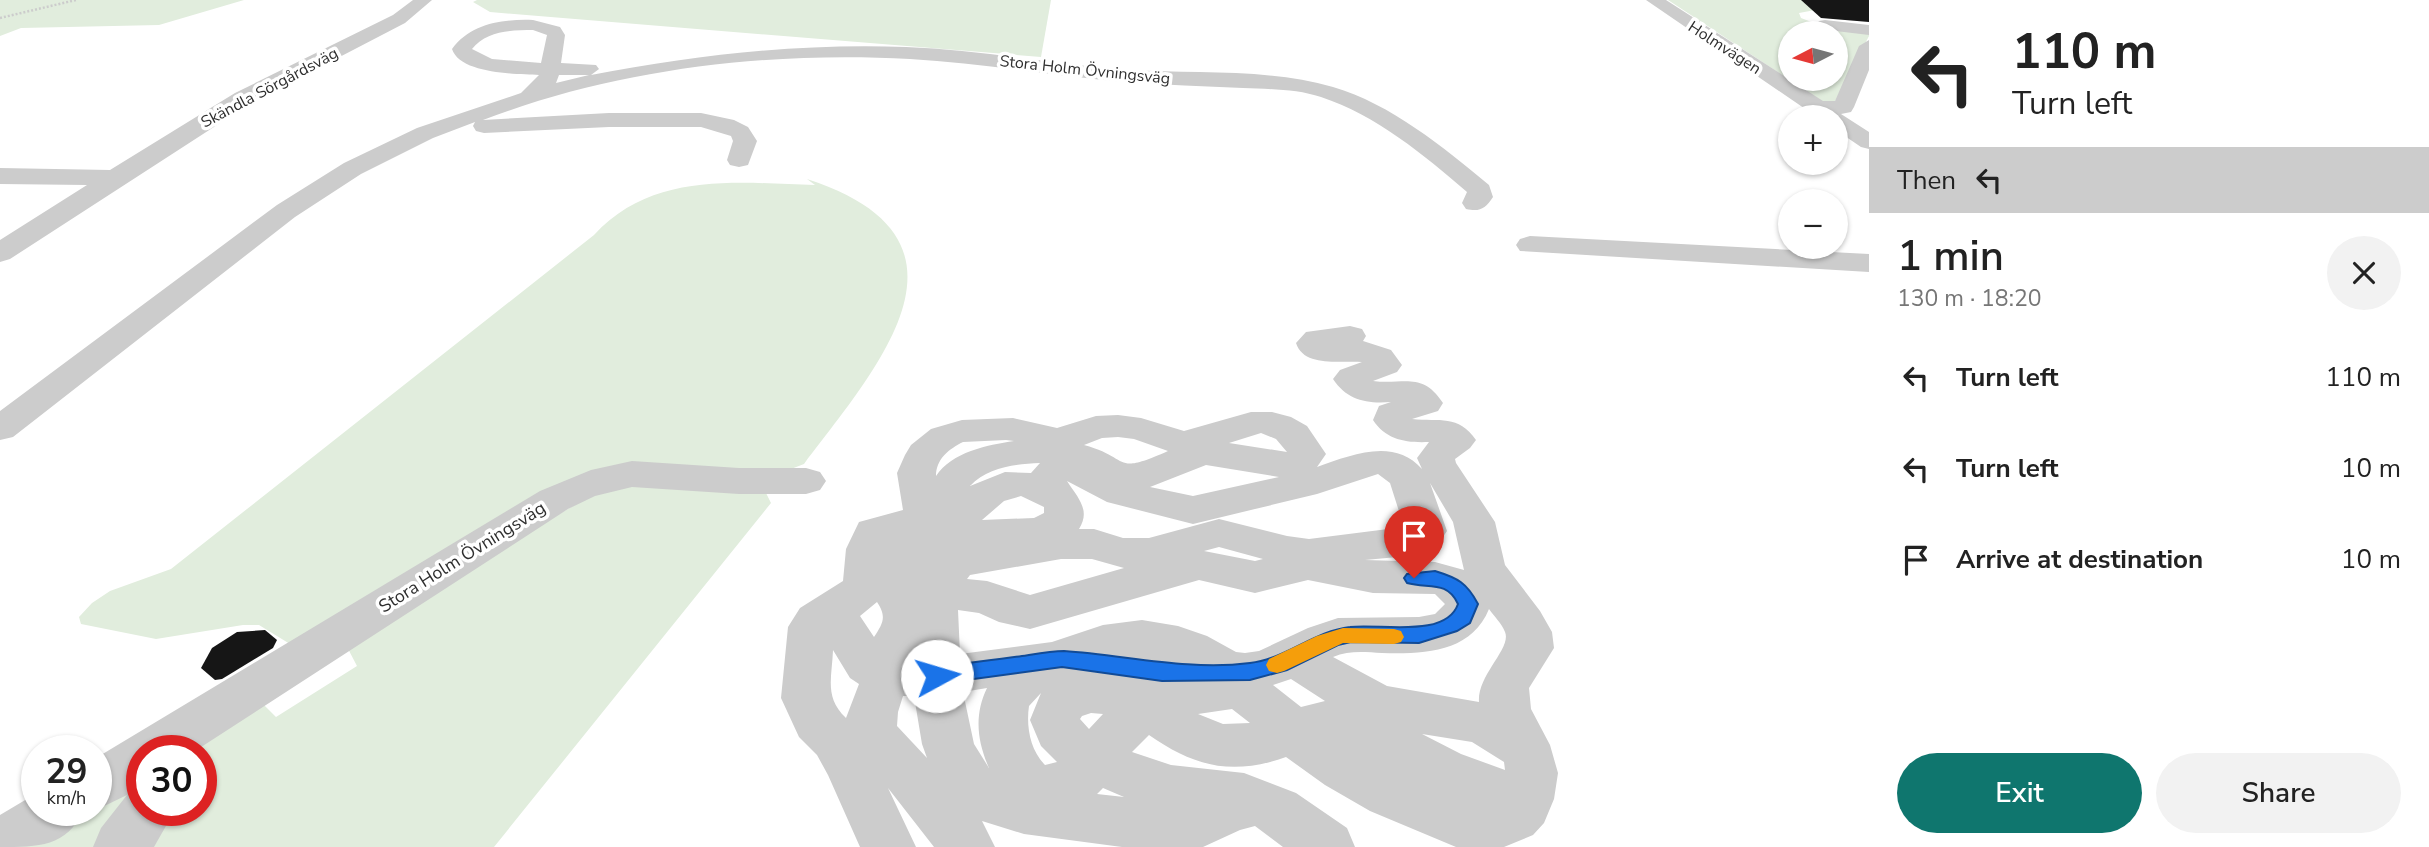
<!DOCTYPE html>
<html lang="en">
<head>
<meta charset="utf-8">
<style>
	:root { --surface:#fff; --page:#f2f2f2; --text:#222; --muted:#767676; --accent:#0f766e }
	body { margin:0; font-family:"Nunito Sans",sans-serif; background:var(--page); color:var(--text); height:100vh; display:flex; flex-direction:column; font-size:26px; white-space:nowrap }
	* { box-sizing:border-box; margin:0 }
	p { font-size:23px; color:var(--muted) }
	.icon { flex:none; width:38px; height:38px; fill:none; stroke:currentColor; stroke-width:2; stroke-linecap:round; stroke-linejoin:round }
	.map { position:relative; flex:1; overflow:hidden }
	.panel { display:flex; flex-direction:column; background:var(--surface); width:560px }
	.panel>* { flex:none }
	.top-card { background:#fff; color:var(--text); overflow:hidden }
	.needle { width:46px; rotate:264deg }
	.tools { position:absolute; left:1778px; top:21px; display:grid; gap:14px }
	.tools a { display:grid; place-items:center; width:70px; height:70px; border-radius:50%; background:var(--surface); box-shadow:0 2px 5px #0004; font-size:35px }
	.speed { position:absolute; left:21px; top:735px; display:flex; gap:14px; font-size:35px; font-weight:700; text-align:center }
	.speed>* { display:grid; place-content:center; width:91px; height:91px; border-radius:50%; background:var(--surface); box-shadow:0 2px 5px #0004; line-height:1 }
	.speed small { font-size:18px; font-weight:400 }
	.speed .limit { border:10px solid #d22; background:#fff; color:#111 }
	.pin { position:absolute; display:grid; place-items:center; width:60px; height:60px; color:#fff; margin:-72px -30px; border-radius:50% 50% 50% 0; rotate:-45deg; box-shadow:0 0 7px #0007 }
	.pin .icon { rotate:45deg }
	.me { position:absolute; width:77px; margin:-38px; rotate:84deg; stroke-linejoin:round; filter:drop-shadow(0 0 5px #0008) }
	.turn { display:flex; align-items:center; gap:24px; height:147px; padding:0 28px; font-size:32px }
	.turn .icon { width:91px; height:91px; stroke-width:2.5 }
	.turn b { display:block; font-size:49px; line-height:60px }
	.then { display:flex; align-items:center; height:66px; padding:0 28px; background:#0003; gap:14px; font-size:26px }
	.round { display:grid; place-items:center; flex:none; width:74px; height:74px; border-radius:37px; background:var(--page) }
	.overview { display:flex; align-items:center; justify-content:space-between; height:119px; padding:0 28px }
	h1 { font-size:42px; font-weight:600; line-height:52px }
	.primary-button { display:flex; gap:14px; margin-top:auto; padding:14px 28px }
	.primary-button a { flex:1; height:80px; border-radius:42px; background:var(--accent); color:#fff; font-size:28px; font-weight:600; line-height:80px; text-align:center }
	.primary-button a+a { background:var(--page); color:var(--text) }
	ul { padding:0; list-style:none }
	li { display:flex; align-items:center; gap:21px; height:91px; padding:0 28px }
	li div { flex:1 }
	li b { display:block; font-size:26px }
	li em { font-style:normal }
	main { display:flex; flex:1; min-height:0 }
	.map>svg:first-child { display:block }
	.green { fill:#e1eddd; fill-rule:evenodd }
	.building { fill:#161616 }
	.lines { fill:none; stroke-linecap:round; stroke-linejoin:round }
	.path { stroke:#ccc; stroke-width:2.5; stroke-dasharray:2 2; stroke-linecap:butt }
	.minor { fill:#ccc; fill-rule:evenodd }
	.route { fill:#1a73e8; stroke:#114b97; stroke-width:2 }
	.slow { fill:#f59e0b }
	.labels { text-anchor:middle; stroke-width:7; stroke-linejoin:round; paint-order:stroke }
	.far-street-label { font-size:16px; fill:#2f2f2f; stroke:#fff }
	.street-label { font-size:18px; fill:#2f2f2f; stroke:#fff }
</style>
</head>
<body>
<main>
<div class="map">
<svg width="1869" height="847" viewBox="0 0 1869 847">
	<rect width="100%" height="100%" fill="#fff"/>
	<!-- green -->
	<g class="green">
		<polygon points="0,0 244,0 159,25 21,28 0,36"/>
		<polygon points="477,0 1051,0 1041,57 490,12 473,2"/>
		<path d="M1668,0H1869L1799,13L1801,18L1822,26L1869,31V36L1834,103H1825ZM1790,33H1836V79H1790Z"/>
		<path d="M807,179C992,239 879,365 804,464L791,469L641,467L290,644L259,625H243L156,639L81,624L79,617L92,603L110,591L171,569L594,235C653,171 737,183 815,185Z"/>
		<polygon points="613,483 766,493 771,503 494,847 130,847 156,810 201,810 201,751 191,751 263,704 276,717 357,666 346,645 353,633"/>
		<polygon points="142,767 142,810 115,847 14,847 73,810 96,810 96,795"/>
	</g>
	<!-- building -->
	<g class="building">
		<polygon points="1801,0 1869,0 1869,22 1821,18"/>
		<polygon points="265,630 277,640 273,648 222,679 215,680 201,668 212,648 237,632"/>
	</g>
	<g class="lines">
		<!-- path -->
		<polyline class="path" points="0,18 76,0"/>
		<!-- minor -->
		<g class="minor">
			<polygon points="413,0 432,0 405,23 251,103 10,259 0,262 0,240 87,185 0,184 0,168 110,170 235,93 393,15"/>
			<polygon points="1646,0 1666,0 1823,101 1835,101 1859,46 1869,40 1869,70 1854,107 1851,112 1841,114 1869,132 1869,149 1861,147 1836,130 1836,117 1817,117"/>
			<path d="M533,20L560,27L565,35L561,63L596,65L599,69L591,75C695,55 800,43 906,47C980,50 1054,64 1128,70C1195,74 1268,68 1333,87C1391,104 1443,147 1489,185L1493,197C1485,209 1480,212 1466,209L1462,203L1467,192C1424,155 1376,115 1321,97C1297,89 1268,89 1243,88C1204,86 1165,85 1126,82C1054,76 982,63 910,59C768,51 616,69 483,120L609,113H701L734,120L748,127L757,141L748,165L739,167L730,165L727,160L733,141L731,136L701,127H609L484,133L476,131L473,126L475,122L433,138L361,174L295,217L13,437L0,440V411L277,205L344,163L417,128L521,93L539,75C517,74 460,74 452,49C471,23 503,19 533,20ZM533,30L547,35L541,63L492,59L472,49C486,31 511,30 533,30ZM559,75H589L556,83Z"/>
			<polygon points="1825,20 1869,25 1869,35 1819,29 1816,25 1819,21"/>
			<polygon points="1530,236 1869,254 1869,272 1520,251 1516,245 1520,239"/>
			<path d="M1350,326L1362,329L1366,336L1363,341L1391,350L1402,365L1397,372L1373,381C1404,385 1422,371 1443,403L1438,411L1412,419C1440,422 1458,414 1476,440L1470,448L1455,459L1456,463L1495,522L1505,565L1540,611L1552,632L1554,648L1529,688L1531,709L1550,745L1558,773L1554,799L1544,823L1533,835L1504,847H1456L1370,811L1325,785L1286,757C1232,776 1195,767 1149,735L1132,752L1171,765L1244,773L1296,793L1347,828L1355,847H1283L1255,826L1240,830L1203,847H1122L1024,834L982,821L995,847H934L888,788L916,847H860L828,775L817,755L799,737L781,698L788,627L800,608L843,581L846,549L859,522L903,510L897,473L905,455L911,445L931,429L962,420L1013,418L1057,428L1096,416L1118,415L1141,418L1184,431L1251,412H1272L1291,417L1307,426L1326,454L1317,467C1351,455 1394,437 1422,469L1417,458L1429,442C1406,443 1386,440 1373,420L1379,406L1391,402C1366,404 1347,400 1333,379L1340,370L1362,362C1341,360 1304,368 1296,343L1306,332ZM1261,433L1276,439L1287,452L1229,443ZM1118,437L1134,439L1168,451C1112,476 1132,458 1084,445L1102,438ZM1006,440L1014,441C987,445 952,452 936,476C936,459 949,449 963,442ZM1040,463L1031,473L1005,472L970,486C988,467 1014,464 1040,463ZM1206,465L1279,477L1193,496L1150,487ZM1378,474L1390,483L1404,527L1309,539L1287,536L1219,519L1149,538H1123L1094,529H1079C1091,510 1078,498 1067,481L1107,502L1193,524L1317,494ZM1430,483L1453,522L1464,570L1435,562L1365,560L1419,555L1434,550L1447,531ZM1021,496L1044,507V513L1034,518L982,520L1004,501ZM1219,547L1263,559L1255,561L1204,551ZM1061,559H1092L1124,568L1030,595L987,581L967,579L970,575ZM1199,580L1255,593L1308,580L1373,593L1435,594L1445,604L1435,614L1419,617L1338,618L1308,628L1259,651L1245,653L1236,652L1207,636L1178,626L1142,620L1103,625L1052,642L960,654L958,610L979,613L999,622L1030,629ZM877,602C887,617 883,623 874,637L860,616ZM1489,609C1494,616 1502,624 1505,632C1512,648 1477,675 1479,702L1387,686L1333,657C1349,650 1365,652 1382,653C1424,654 1471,653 1489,609ZM833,650L850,678L859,684L846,718C824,697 832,678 833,650ZM1291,679L1325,701L1301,707L1273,685ZM987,688C974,715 977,741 989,768L974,744L963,692ZM1041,693L1030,720L1041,746L1057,762L1045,765C1030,750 1026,726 1029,706ZM903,696H914L922,744L927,758L897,726L898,712ZM1232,709L1250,723L1223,724L1198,714ZM1091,713L1103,714L1089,729L1080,719L1082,716ZM1422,734L1472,742L1504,762L1505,770L1461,754ZM1103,788L1124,797L1097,794Z"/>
			<polygon points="632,461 739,468 806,468 820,472 826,481 820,490 806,494 739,494 632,487 595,496 568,509 195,751 142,751 142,785 133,791 142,788 142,810 175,810 154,847 93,847 101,828 127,795 96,810 96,758 540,491 591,470"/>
			<path d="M37,793V810H84C66,847 39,847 0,847V815Z"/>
		</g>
	</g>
	<!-- route -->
	<path class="route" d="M1435,571C1458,578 1467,583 1478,604L1470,623L1457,631L1419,643L1351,642L1338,645L1287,670L1250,680L1162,681L1062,667L937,684L930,681L927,676L930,670L937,667C965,663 994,660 1022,656C1035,654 1051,651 1064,651C1126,655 1187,671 1250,663C1286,659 1314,631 1350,627C1379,623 1446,639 1458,604C1447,580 1428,589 1407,583L1404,578L1407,574Z"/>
	<!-- slow -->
	<polygon class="slow" points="1343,628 1394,629 1401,631 1404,637 1401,642 1394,644 1343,643 1284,671 1277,673 1269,671 1266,665 1269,659 1317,636"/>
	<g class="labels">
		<!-- far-street labels -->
		<g class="far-street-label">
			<text transform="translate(1725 47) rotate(33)" y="6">Holmvägen</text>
			<text transform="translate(1085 69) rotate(6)" y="6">Stora Holm Övningsväg</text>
			<text transform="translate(269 87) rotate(-28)" y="6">Skändla Sörgårdsväg</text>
		</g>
		<!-- street labels -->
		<g class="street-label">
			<text transform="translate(462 557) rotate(-32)" y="6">Stora Holm Övningsväg</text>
		</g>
	</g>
</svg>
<div class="tools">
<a><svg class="needle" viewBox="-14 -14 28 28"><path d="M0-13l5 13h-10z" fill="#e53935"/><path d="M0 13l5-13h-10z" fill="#767676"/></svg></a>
<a>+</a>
<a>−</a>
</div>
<div class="speed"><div>29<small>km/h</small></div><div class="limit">30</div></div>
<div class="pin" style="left:1414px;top:578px;background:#d93025"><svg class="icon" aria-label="arrive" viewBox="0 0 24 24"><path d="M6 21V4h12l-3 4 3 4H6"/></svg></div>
<svg class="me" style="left:937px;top:676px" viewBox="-20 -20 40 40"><circle r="19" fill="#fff"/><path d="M0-13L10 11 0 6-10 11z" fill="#1a73e8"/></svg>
</div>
<section class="panel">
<div class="top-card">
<div class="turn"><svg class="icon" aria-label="left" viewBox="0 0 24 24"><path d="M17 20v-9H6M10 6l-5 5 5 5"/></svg><div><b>110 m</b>Turn left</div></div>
<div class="then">Then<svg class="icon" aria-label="left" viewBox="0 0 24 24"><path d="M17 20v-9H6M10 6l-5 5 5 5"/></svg></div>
</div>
<div class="overview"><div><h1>1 min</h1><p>130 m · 18:20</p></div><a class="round"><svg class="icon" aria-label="close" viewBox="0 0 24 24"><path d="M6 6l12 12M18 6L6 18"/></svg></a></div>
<ul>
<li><svg class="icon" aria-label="left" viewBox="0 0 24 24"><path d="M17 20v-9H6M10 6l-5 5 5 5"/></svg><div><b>Turn left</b></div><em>110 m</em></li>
<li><svg class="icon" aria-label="left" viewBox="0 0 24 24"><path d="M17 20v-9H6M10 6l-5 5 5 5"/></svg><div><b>Turn left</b></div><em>10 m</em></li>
<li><svg class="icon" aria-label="arrive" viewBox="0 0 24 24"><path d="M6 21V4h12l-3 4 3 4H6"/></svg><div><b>Arrive at destination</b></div><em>10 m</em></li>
</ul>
<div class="primary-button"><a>Exit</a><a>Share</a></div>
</section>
</main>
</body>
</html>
